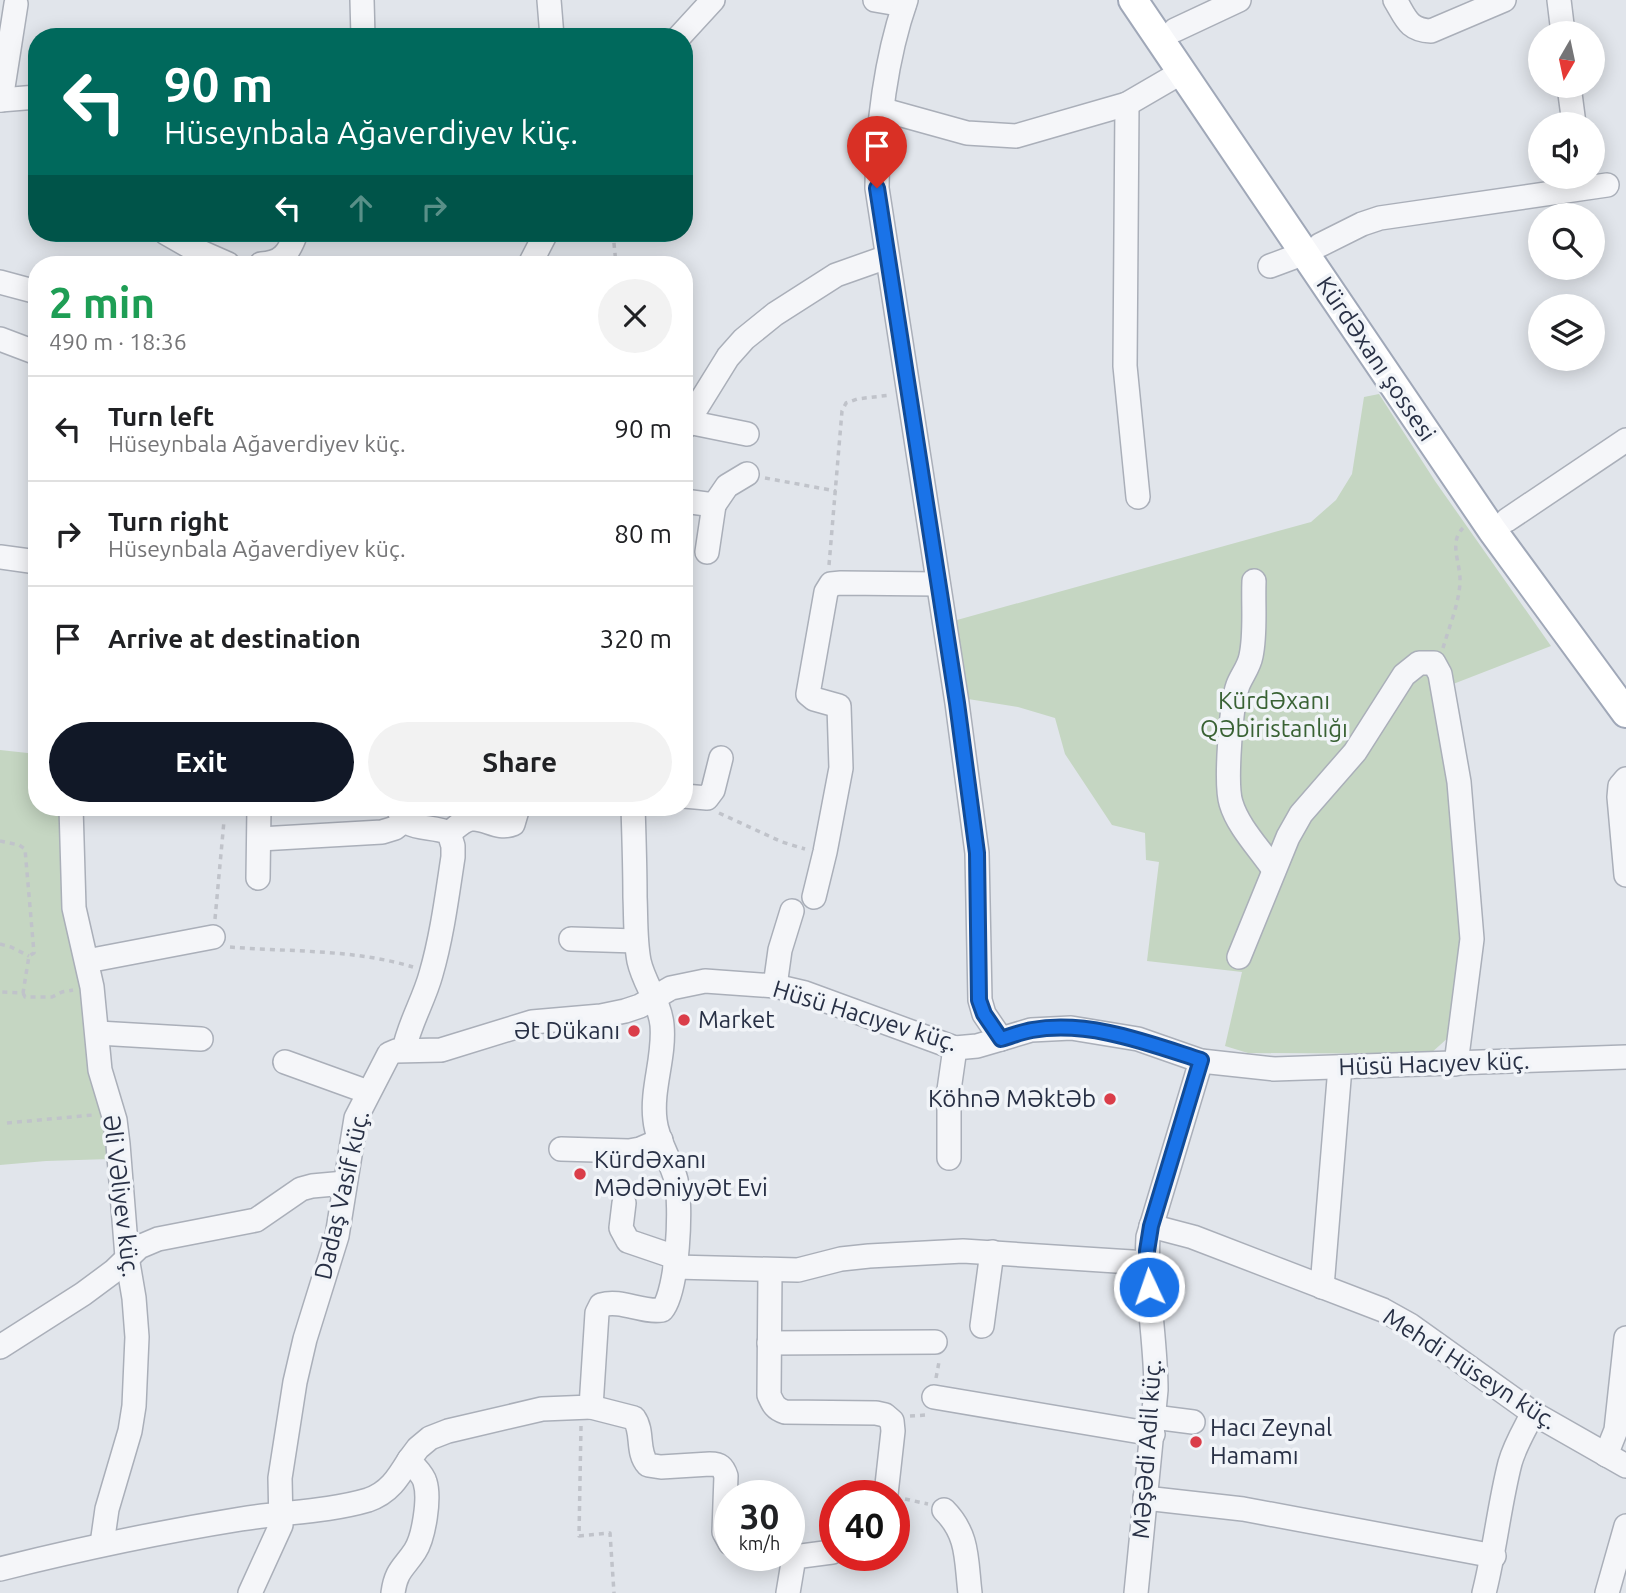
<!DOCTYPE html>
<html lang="en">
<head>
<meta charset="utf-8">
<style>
	:root { --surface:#fff; --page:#f2f2f2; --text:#202124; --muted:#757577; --line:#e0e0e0; --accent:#111827 }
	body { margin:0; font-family:Ubuntu,sans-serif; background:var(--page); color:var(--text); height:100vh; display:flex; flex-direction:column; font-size:26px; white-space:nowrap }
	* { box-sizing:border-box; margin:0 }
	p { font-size:23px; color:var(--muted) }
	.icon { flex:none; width:38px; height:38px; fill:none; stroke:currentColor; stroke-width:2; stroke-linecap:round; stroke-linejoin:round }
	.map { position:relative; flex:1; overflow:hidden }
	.sheet { position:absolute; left:28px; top:256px; width:665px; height:560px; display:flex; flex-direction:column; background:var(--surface); border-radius:28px; box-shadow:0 4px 18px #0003 }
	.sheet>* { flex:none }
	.hud { position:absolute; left:28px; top:28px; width:665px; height:214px; border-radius:28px; box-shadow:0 4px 18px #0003; background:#00695c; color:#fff; overflow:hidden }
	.needle { width:46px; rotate:189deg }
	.fabs { position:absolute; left:1528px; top:21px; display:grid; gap:14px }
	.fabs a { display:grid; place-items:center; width:77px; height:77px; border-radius:50%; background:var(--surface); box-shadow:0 4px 18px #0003; font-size:35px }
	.speed { position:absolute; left:714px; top:1480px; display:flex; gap:14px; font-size:35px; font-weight:700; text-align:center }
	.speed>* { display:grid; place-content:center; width:91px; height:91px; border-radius:50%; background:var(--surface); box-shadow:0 4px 18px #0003; line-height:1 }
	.speed small { font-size:18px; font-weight:400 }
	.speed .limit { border:10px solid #d22; background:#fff; color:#111 }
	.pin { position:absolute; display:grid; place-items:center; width:60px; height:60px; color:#fff; margin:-72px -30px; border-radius:50% 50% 50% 0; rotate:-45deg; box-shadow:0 0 7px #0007 }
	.pin .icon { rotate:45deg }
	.me { position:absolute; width:77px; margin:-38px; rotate:357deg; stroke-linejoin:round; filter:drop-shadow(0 0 5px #0008) }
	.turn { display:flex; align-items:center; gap:24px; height:147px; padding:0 21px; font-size:32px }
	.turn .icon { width:91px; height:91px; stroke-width:2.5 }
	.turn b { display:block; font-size:49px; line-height:60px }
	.lanes { display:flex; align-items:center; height:66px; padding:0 21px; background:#0003; justify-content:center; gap:35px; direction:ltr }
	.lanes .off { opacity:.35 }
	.round { display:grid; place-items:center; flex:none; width:74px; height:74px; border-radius:37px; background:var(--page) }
	.overview { display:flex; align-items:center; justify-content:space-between; height:119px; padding:0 21px }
	h1 { font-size:42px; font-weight:600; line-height:52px; color:#1e9e55 }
	.action { display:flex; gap:14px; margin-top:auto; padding:14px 21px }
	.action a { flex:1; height:80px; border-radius:42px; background:var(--accent); color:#fff; font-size:28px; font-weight:600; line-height:80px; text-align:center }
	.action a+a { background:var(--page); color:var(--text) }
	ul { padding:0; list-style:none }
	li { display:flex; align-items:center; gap:21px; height:105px; padding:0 21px; border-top:2px solid var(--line) }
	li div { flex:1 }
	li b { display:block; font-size:26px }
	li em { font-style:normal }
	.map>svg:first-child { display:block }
	.green { fill:#c5d6c2 }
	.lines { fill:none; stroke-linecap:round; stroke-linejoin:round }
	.minor-casing { stroke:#aaafb9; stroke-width:26 }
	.major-casing { stroke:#a0a8b8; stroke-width:32 }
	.path { stroke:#c0c3ca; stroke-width:3.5; stroke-dasharray:5 5; stroke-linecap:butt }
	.minor { stroke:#f5f6f9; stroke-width:23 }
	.major { stroke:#fff; stroke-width:28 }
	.route-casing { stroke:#114b97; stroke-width:18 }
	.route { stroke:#1a73e8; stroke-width:12 }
	.poi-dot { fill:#da3d49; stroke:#f1f4f8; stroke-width:2.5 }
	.labels { text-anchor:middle; stroke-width:7; stroke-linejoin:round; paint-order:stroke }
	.street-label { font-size:24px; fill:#283045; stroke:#f1f4f8 }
	.park-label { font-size:24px; fill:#396234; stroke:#f1f4f8 }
	.poi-label { font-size:24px; fill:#283045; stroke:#f1f4f8; text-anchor:start }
</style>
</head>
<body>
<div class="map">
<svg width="1626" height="1593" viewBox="0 0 1626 1593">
	<rect width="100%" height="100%" fill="#e1e5eb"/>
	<!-- green -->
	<g class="green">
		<polygon points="1379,394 1435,481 1551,646 1448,686 1465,912 1450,1036 1430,1054 1248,1053 1225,1046 1242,972 1147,961 1159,862 1146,860 1145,833 1112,825 1065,754 1055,718 1018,707 968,699 957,620 1311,522 1336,500 1352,474 1364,397"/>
		<polygon points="0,750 37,754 37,807 63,807 92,1062 110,1159 46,1161 0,1165"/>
	</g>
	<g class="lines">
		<!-- minor casing -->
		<g class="minor-casing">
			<g id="minor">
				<polyline points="362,0 363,37"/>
				<polyline points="549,0 552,37"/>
				<polyline points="875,0 904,5"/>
				<path d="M906,0C886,57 877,127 877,188L957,703L977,853L980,1000L984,1014L1001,1039L1031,1030L1071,1028L1138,1039L1201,1061L1274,1069L1626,1057"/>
				<path d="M1395,0C1406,18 1408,30 1431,31L1504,0"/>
				<polyline points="1559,0 1563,33"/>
				<polyline points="1175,30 1239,0"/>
				<polyline points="679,37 713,0"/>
				<polyline points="1569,86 1574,124"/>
				<polyline points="0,100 37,97"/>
				<polyline points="1,100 16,4"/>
				<polyline points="1127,104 1125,366 1138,497"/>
				<polyline points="884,110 967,133 1016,136 1127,104 1182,72"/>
				<polyline points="166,233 194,249 228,264"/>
				<polyline points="1320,245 1362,224 1380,218 1607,185"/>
				<path d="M261,264C282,263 289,253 296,233"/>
				<polyline points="530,264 546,233"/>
				<polyline points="1270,266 1305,253"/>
				<polyline points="0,282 37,292"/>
				<polyline points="0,339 37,353"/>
				<polyline points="688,422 747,434"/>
				<polyline points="684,428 728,357 744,339 775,314 836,275 887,257"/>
				<polyline points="684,501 714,505 727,486 747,474"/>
				<polyline points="1507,520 1626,440"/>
				<polyline points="707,552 714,505"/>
				<polyline points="0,557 37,562"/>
				<path d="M1254,581C1253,606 1256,633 1251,656C1249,667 1242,675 1238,685C1231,704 1225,784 1231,803C1238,827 1260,849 1274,870"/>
				<polyline points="1626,779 1620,786 1619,797 1626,875"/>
				<polyline points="684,796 707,798 713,790 721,758"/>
				<polyline points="71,807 74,908 92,987 100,1070 115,1120 118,1144 127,1257 134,1298 137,1337 134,1406 130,1431 107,1509 102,1544"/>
				<path d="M399,807C401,833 431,824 449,833L453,846V857C447,896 442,936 431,974C424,1000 409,1024 404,1050"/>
				<path d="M449,833C456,828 465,818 474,819C487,819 499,830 513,824L518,807"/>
				<polyline points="260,839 382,832 395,828 404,821"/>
				<polyline points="258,878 259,807"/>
				<polyline points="814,897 825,852 841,768 839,706 814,699 808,694 826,592 831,584 841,583 938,584"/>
				<polyline points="571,939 636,941"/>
				<polyline points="1239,957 1288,837 1301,814 1355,752 1404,675 1419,663 1434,663 1440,674 1459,782 1472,939 1456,1064"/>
				<polyline points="87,961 213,937"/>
				<polyline points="775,986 780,950 792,911"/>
				<polyline points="98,1033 201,1039"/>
				<polyline points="285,1062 368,1092"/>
				<polyline points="561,1149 629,1151 640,1149 661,1140"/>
				<polyline points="949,1158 949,1090 955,1048"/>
				<polyline points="624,1203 621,1228 628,1241 675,1257"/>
				<polyline points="1151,1226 1193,1237 1383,1310 1410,1325 1533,1413 1626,1466"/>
				<polyline points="675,1267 798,1270 841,1259 869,1256 963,1251 1147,1263"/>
				<path d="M770,1271L769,1395C773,1404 775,1409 785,1412L876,1413L885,1415L892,1421L893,1431L886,1494"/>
				<polyline points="1322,1287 1340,1067"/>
				<polyline points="982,1326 992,1252"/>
				<polyline points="769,1343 935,1342"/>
				<polyline points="0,1347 83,1294 114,1271 139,1247 158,1239 256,1220 301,1189 312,1186 345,1183"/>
				<polyline points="934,1397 1153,1434"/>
				<path d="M591,1407L634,1418C644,1432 636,1452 648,1465L661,1467L710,1464C720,1464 723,1467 726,1476L724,1532L730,1543"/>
				<polyline points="1154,1417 1193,1422"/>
				<polyline points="1606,1455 1616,1430 1626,1338"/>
				<polyline points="1145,1498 1243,1509 1494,1556"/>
				<path d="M944,1510C969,1535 966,1560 970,1593"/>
				<path d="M0,1569C80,1549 160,1532 241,1519C283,1512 327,1512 368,1500C389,1493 398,1478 409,1460"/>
				<polyline points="250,1593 281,1525 280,1478 295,1382 305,1339 337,1236 356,1118 389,1054 396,1051 441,1050 532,1022 601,1016 625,1011 640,1006 671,988 705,981 775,986 805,993 955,1048 977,1046 1001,1039"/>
				<path d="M393,1593C396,1570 404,1568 415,1551C424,1537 430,1498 425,1482C423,1474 414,1467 409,1460L418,1448L430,1438L448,1431L542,1409L591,1407L597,1313L601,1305C622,1299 641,1313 662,1310C678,1291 682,1205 676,1180C671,1160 657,1141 655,1120C651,1089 665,1057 662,1025C660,1002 644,984 639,961C635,940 636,918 635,897C635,867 634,837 633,807"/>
				<polyline points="788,1593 794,1557 832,1552"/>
				<path d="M1136,1593L1156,1390C1156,1339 1145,1288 1148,1237L1201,1061"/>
				<path d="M1484,1593C1495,1550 1499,1506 1510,1463C1515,1445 1525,1429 1533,1413"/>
				<polyline points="1607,1593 1626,1526"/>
			</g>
		</g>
		<!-- major casing -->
		<g class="major-casing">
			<polyline id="major" points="1133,0 1492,530 1626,713"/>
		</g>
		<!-- path -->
		<g class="path">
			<polyline points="613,233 616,264"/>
			<polyline points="765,478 836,491"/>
			<polyline points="33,542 37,520"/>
			<polyline points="829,565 842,411 846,403 857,399 891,395"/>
			<path d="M1443,648C1449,627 1459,604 1460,582C1461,563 1448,543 1463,528"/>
			<polyline points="719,813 782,842 805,849"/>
			<polyline points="0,841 19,845 25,849 34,953 29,956 23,993 0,992"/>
			<polyline points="215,919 224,821"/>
			<polyline points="0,944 11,947 29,956"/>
			<path d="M230,947C290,952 354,949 413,967"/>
			<polyline points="23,993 25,997 52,997 62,992 73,990"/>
			<polyline points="7,1123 93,1115"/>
			<polyline points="936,1378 939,1362"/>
			<polyline points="910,1416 927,1415"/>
			<polyline points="581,1426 579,1536 610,1533 614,1593"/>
			<polyline points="905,1499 928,1504"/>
		</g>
		<!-- minor -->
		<use href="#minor" class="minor"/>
		<!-- major -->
		<use href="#major" class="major"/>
	</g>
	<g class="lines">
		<!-- route casing -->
		<g class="route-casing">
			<path id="route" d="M877,188L957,703L977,853L979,1000L984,1014L1001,1039C1011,1036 1021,1032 1032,1030C1089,1020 1148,1043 1201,1060L1151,1226L1147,1251L1149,1287"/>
		</g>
		<!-- route -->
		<use href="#route" class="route"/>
	</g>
	<!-- markers -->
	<g class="poi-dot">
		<circle cx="684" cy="1020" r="7"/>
		<circle cx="634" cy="1031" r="7"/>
		<circle cx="1110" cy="1099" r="7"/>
		<circle cx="580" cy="1174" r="7"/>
		<circle cx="1196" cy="1442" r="7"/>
	</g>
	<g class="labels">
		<!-- street labels -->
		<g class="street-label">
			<text transform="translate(1376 359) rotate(56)" y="8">Kürdəxanı şossesi</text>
			<text transform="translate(865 1016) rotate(17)" y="8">Hüsü Hacıyev küç.</text>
			<text transform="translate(1434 1064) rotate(-2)" y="8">Hüsü Hacıyev küç.</text>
			<text transform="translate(342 1195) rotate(-77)" y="8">Dadaş Vasif küç.</text>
			<text transform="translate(121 1196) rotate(83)" y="8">Əli Vəliyev küç.</text>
			<text transform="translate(1470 1369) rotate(33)" y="8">Mehdi Hüseyn küç.</text>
			<text transform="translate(1147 1449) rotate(-86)" y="8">Məşədi Adil küç.</text>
		</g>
		<!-- park labels -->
		<g class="park-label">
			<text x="1274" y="709">Kürdəxanı<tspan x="1274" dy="28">Qəbiristanlığı</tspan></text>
		</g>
		<!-- poi labels -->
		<g class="poi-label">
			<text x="698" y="1028">Market</text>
			<text x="620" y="1039" text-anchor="end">Ət Dükanı</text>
			<text x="1096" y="1107" text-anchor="end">Köhnə Məktəb</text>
			<text x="594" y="1168">Kürdəxanı<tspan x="594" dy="28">Mədəniyyət Evi</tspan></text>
			<text x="1210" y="1436">Hacı Zeynal<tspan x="1210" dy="28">Hamamı</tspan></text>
		</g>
	</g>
</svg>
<div class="fabs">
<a><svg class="needle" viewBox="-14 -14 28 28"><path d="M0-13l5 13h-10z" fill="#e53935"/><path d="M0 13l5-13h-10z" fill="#757577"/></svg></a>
<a><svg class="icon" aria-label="sound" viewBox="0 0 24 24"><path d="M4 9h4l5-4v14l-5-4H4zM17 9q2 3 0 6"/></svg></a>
<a><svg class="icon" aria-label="search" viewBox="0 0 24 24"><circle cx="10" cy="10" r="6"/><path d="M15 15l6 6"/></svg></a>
<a><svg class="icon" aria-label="layers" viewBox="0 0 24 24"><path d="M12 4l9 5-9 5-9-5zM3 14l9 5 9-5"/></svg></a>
</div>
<div class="speed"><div>30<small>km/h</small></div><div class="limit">40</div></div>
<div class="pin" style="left:877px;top:188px;background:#d93025"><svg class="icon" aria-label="arrive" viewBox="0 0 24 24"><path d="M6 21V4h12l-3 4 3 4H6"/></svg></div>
<svg class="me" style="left:1149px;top:1287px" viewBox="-20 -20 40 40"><circle r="17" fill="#1a73e8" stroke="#fff" stroke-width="3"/><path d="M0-11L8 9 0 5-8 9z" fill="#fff"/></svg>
<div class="hud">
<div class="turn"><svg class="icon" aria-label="left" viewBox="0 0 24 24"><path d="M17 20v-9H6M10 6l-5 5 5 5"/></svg><div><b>90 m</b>Hüseynbala Ağaverdiyev küç.</div></div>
<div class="lanes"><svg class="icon" aria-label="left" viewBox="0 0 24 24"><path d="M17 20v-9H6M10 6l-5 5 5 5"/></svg><svg class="icon off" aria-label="ahead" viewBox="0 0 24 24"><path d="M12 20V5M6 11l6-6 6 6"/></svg><svg class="icon off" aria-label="right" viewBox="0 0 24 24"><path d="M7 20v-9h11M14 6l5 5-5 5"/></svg></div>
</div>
<section class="sheet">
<div class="overview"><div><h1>2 min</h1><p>490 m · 18:36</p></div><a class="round"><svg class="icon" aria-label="close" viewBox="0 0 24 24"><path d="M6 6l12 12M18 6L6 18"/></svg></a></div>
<ul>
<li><svg class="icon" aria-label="left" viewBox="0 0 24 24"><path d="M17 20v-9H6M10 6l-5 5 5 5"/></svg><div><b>Turn left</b><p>Hüseynbala Ağaverdiyev küç.</p></div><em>90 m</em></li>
<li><svg class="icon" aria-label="right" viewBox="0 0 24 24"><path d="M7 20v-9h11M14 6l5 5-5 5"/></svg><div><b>Turn right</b><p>Hüseynbala Ağaverdiyev küç.</p></div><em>80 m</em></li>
<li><svg class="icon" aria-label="arrive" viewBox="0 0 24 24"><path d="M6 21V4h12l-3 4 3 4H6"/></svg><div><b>Arrive at destination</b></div><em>320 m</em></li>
</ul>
<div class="action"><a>Exit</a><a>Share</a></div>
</section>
</div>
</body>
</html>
